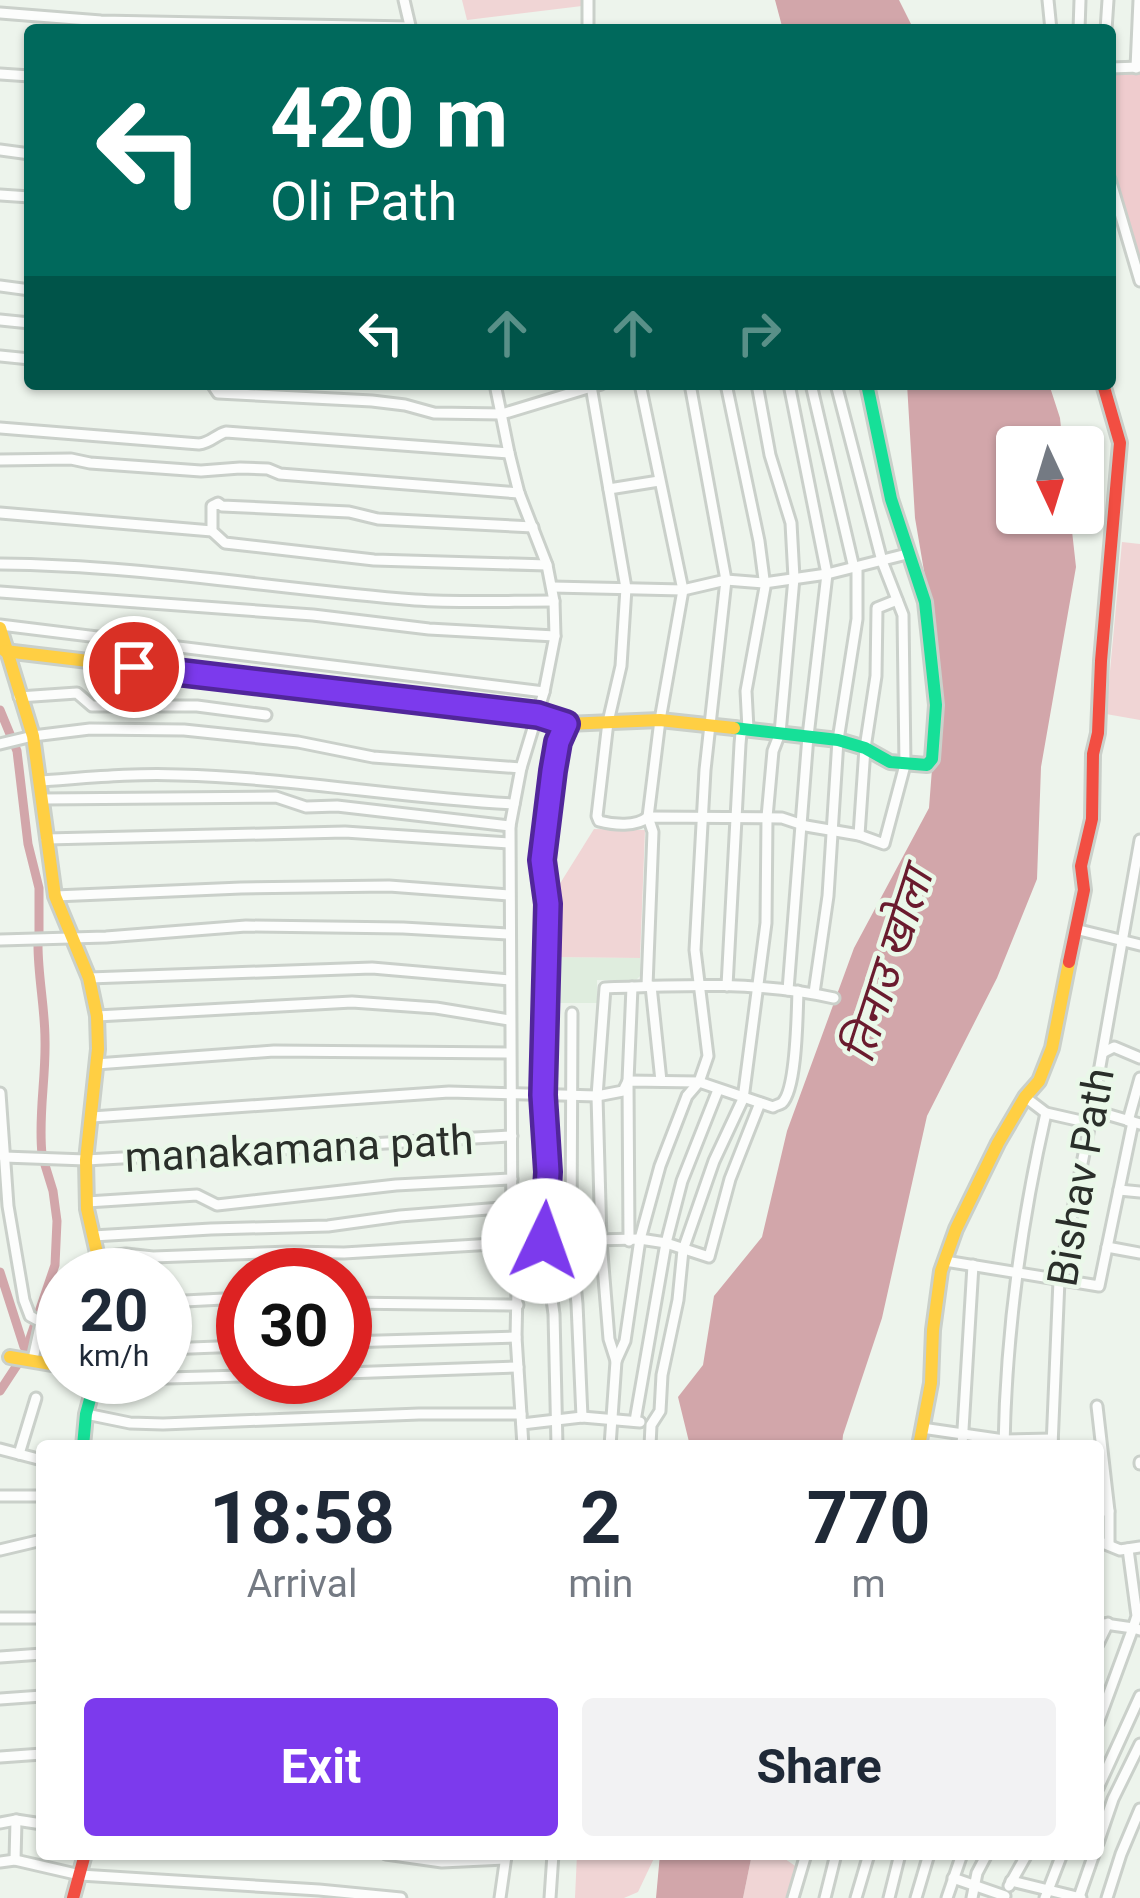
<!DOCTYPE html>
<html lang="en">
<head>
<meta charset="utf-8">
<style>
	:root { --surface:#fff; --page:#f2f2f3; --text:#1f2937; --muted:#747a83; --accent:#7c3aed }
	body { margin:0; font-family:Roboto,"Noto Sans Devanagari",sans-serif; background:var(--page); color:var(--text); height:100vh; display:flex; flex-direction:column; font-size:45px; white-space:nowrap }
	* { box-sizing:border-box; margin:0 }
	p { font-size:39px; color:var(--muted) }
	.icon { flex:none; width:66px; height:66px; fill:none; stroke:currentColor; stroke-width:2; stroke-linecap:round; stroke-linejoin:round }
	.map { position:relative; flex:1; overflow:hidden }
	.side { position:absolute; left:36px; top:1440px; width:1068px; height:420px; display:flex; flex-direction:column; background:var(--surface); border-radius:12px; box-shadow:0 3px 9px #0004 }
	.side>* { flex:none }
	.banner { position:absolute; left:24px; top:24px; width:1092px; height:366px; border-radius:12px; box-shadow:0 3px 9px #0004; background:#00695c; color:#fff; overflow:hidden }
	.needle { width:78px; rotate:176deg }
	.controls { position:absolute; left:996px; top:426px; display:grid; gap:24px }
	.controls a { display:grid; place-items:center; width:108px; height:108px; border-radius:12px; background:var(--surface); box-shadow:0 3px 9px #0004; font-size:60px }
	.speed { position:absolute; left:36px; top:1248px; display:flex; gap:24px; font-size:60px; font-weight:700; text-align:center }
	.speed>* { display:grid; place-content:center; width:156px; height:156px; border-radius:50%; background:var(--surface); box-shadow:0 3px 9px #0004; line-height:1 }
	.speed small { font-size:30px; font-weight:400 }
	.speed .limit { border:18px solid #d22; background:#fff; color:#111 }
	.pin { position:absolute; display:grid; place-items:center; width:102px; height:102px; color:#fff; margin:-51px; border:6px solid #fff; border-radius:50%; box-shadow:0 3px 12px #0007 }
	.me { position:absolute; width:132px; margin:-66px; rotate:3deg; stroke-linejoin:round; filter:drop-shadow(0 0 9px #0008) }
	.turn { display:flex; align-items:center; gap:42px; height:252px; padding:0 48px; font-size:54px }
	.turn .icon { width:156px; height:156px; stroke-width:2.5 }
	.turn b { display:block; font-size:84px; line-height:102px }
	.lanes { display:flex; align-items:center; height:114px; padding:0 48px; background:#0003; justify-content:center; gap:60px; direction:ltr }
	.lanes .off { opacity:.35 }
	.eta { display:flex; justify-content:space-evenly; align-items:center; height:204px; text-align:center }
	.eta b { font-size:72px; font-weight:700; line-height:84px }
	.primary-button { display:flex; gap:24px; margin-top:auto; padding:24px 48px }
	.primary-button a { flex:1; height:138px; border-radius:12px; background:var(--accent); color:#fff; font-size:48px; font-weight:700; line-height:138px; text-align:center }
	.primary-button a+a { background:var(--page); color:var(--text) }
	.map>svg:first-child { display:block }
	.built { fill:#dfedde }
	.green { fill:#f0d5d5 }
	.forest { fill:#efccce }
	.water { fill:#d2a6aa }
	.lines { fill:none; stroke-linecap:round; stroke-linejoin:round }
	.canal { stroke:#d2a6aa; stroke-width:9 }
	.street-casing { stroke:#cad0ca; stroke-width:15 }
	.fast-casing { stroke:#cad0ca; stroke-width:18 }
	.slow-casing { stroke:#cad0ca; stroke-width:18 }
	.jam-casing { stroke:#cad0ca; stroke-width:18 }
	.street { stroke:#fcfdfc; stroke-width:9 }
	.fast { stroke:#16e098; stroke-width:12 }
	.slow { stroke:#ffcf43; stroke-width:12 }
	.jam { stroke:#f24e42; stroke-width:12 }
	.route-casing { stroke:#51269a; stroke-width:30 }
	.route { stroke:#7c3aed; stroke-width:21 }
	.labels { text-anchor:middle; stroke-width:9; stroke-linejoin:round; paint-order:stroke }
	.street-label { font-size:42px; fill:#2a2f2a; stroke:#eaf8e9 }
	.water-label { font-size:45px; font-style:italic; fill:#6a1b2e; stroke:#eaf8e9 }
</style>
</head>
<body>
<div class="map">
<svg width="1140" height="1898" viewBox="0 0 1140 1898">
	<rect width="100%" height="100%" fill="#edf4ec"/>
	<!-- built -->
	<polygon class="built" points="549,957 640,958 641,975 636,980 597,980 597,1003 549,1003"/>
	<!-- green -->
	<g class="green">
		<polygon points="462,0 582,0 582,6 467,20"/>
		<polygon points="1122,542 1140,544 1140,720 1106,714"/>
		<polygon points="594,829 645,830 640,958 550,957 551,898"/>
		<polygon points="577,1854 656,1854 638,1892 624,1898 575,1898"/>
		<polygon points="752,1854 778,1854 798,1868 789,1898 743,1898"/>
	</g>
	<!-- forest -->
	<polygon class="forest" points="1140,70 1140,265 1110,168 1110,72"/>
	<!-- water -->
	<g class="water">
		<polygon points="775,0 899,0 914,30 783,30"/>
		<polygon points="907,384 1049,384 1060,418 1063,447 1017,447 1017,513 1070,513 1076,567 1041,767 1037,879 997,978 927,1116 882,1318 843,1435 842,1446 690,1446 678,1397 703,1365 714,1296 762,1237 787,1131 854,948 929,808 940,665 915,518"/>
		<polygon points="660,1854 752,1854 743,1898 656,1898"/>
	</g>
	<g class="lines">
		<!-- canal -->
		<g class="canal">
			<polyline points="0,710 17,751 28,844 39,888 39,932"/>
			<path d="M38,945C38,977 45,1008 45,1040C46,1079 38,1115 42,1154"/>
			<polyline points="0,1272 24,1347"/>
			<polyline points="0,1391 25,1353 55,1265 57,1221 53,1191 45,1165"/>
		</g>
		<!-- street casing -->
		<g class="street-casing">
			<g id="street">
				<polyline points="404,0 411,30"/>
				<polyline points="588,0 588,30"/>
				<polyline points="1048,0 1051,30"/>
				<polyline points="0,13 101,21 410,27"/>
				<polyline points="1079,30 1080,0"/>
				<polyline points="1106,30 1108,0"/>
				<polyline points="1110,68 1140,67"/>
				<polyline points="1136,68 1139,0"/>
				<polyline points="0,74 30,76"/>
				<polyline points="0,150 30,154"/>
				<polyline points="1110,179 1140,281"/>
				<polyline points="0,195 30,197"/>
				<polyline points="0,286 30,290"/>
				<polyline points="0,320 30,323"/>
				<polyline points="0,356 30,359"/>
				<polyline points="212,384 218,393 372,401 405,405 434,413 502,414 601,384"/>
				<polyline points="495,384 509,453 519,493 547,565 554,601 555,636 544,692 521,768 510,826 512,1244 517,1290 516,1337 523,1446"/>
				<polyline points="640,384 683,590 660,720 648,817 653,832 647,986"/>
				<polyline points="726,384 759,541 765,587 746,691 748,729 741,733 740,744 727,986"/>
				<polyline points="811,384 854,568"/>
				<path d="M591,386L626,588L621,666L608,722L597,816L599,821C614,825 636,827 648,817L782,818L806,826L859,835L884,844L905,765L903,615L882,561L836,384"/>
				<path d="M0,428L199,444C211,443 215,435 226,432L509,453"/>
				<polyline points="0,460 71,459 90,463 201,471 240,468 268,469 280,474 519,493"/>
				<polyline points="609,489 659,481"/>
				<polyline points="0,513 212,531"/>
				<polyline points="533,527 378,519 349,512 222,506 218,503 212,506 212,531 225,543 374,560 547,565"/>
				<path d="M0,564C139,565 276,589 415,600C461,603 508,601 554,601"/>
				<polyline points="552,587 683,590 726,580 764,583 827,574 907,554"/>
				<polyline points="0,592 313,615 429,629 555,636"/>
				<polyline points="0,625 544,692"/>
				<polyline points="19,697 77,693 92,706 197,706 266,715"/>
				<polyline points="0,744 33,736 90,729 184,730 298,742 373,757 521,768"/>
				<path d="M39,781C85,778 133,773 179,775C292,778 402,798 514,804"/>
				<polyline points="42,799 276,797 306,807 337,806 510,826"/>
				<polyline points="859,835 865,748 876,676 877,608 897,600"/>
				<polyline points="46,839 345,832 509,843"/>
				<polyline points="55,896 241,888 389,886 509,895"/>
				<polyline points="1075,929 1140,945"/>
				<polyline points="0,940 106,937 246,926 403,928 508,934"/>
				<polyline points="89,978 372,968 510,980"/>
				<polyline points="651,986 661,1081"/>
				<polyline points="788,990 808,736 827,574 789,384"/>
				<polyline points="814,993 828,896 838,740 857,619 857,567"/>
				<polyline points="572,1013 571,1241 577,1304 582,1417"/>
				<polyline points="97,1016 352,1002 436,1008 509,1020"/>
				<polyline points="1104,1052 1114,1047 1140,1058"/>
				<polyline points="96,1064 274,1051 509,1053"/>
				<polyline points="0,1093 8,1206 24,1300 30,1316 41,1322 63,1327"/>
				<polyline points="1025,1097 1046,1113 1090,1123"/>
				<polyline points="1092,1110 1140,1124"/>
				<path d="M92,1117L449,1092L597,1096L623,1091L628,1081L699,1082L773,1107C776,1105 779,1105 782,1103C797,1089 797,1013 798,991"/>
				<polyline points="1128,1121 1140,1078"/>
				<polyline points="4,1157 86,1160 512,1136"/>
				<polyline points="1119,1190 1140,1192"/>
				<polyline points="87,1202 197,1195 217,1205 396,1185 512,1179"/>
				<polyline points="93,1236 211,1229 328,1226 400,1216 512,1207"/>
				<polyline points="629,1241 628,1081 632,987"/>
				<polyline points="1107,1247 1140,1253"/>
				<polyline points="100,1257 126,1254 153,1257 289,1252 344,1253 544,1241 640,1239 666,1243 709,1257 730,1179 760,1103"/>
				<polyline points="945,1261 1099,1286 1133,1122"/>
				<polyline points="165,1302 243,1298"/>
				<polyline points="345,1303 518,1305"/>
				<polyline points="345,1342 516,1337"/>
				<polyline points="165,1349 243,1346"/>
				<polyline points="33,1359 41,1322"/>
				<polyline points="616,1361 625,1341 640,1239 660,1166 687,1096 699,1082 708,1056 695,950 705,770 726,580 690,384"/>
				<polyline points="345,1373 518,1367"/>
				<polyline points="107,1377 129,1379 243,1376"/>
				<polyline points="1097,1406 1109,1511"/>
				<polyline points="86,1414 130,1423 163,1424 419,1414 521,1414"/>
				<polyline points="635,1421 666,1243 682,1181 718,1090"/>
				<polyline points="522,1424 582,1417 640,1422"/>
				<polyline points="922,1428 1004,1440 1052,1439"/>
				<polyline points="557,1446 554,1314 544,1241 548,1172 543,1095 548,904 541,860 553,771 558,742 566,724"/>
				<path d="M610,1446L616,1361L609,1339L601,1241L597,1096L605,988C681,985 759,981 834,998"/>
				<polyline points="650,1446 651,1425 660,1411 662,1375 678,1300 683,1250 714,1161 743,1099 766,923 767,817 773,751 780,733 794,578 791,523 770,455 757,384"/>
				<polyline points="962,1446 973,1265"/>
				<path d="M1004,1446C1006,1333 1021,1223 1046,1113"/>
				<polyline points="1052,1446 1059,1280 1090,1123 1140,840"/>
				<polyline points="0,1449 42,1460"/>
				<polyline points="19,1454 36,1398"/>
				<polyline points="1140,1462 1140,1464"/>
				<polyline points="0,1496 42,1496"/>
				<polyline points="1098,1511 1109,1511 1109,1545"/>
				<polyline points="1098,1541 1120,1550 1140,1547"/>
				<polyline points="1128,1549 1137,1616 1133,1628 1140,1630"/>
				<polyline points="0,1550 42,1540"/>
				<polyline points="0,1618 42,1618"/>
				<polyline points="1098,1623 1133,1628 1098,1723"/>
				<polyline points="1098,1644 1108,1623"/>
				<polyline points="0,1657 42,1654"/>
				<polyline points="0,1699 42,1696"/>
				<polyline points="0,1757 42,1754"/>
				<polyline points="1098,1788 1140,1696"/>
				<polyline points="0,1823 16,1820 42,1824"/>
				<polyline points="1098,1843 1113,1799 1140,1744"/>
				<polyline points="386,1854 442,1862 505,1859"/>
				<polyline points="15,1860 16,1820"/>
				<polyline points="0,1862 15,1860 80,1875 319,1890 401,1898"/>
				<polyline points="953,1878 1005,1896"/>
				<polyline points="1011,1881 1081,1898"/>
				<polyline points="1009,1886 1027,1854"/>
				<polyline points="1079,1897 1094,1854"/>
				<polyline points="500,1898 506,1856"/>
				<polyline points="550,1898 553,1854"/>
				<polyline points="793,1898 806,1854"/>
				<polyline points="825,1898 836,1854"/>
				<polyline points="856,1898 869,1854"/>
				<polyline points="889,1898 900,1854"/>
				<polyline points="916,1898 929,1854"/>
				<polyline points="947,1898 962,1854"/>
				<polyline points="972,1898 977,1873 987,1854"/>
				<polyline points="1045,1898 1062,1854"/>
				<polyline points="1107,1898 1121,1854 1140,1809"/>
			</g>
		</g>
		<!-- fast casing -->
		<g class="fast-casing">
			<g id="fast">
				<polyline points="734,728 838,740 865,748 890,762 927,765 932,759 936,705 925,602 891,499 867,384"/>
				<polyline points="83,1446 86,1414 96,1377"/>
			</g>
		</g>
		<!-- slow casing -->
		<g class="slow-casing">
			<g id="slow">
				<polyline points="0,628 33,736 55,896 89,978 97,1016 98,1049 86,1160 87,1209 102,1275"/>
				<polyline points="5,651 538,715 566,724 660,720 734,728"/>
				<polyline points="10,1357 63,1366"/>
				<polyline points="919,1446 931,1383 933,1330 941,1271 956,1229 998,1143 1025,1097 1039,1081 1052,1048 1069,962"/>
			</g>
		</g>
		<!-- jam casing -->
		<g class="jam-casing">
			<g id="jam">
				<polyline points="1069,962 1084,890 1081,866 1092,819 1093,754 1098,733 1101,661 1120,443 1103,384"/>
				<polyline points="73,1898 85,1854"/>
			</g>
		</g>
		<!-- street -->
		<use href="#street" class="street"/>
		<!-- fast -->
		<use href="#fast" class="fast"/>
		<!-- slow -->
		<use href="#slow" class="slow"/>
		<!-- jam -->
		<use href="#jam" class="jam"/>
	</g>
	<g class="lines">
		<!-- route casing -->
		<g class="route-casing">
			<polyline id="route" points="134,667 538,715 566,724 558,742 553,771 542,860 548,904 543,1095 548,1172 544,1241"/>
		</g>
		<!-- route -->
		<use href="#route" class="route"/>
	</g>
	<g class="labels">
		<!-- street labels -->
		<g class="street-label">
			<text transform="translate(299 1148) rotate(-3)" y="15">manakamana path</text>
			<text transform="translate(1080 1177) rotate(-80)" y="15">Bishav Path</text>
		</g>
		<!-- water labels -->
		<g class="water-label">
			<text transform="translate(887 965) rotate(-72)" y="16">तिनाउ खोला</text>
		</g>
	</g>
</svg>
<div class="controls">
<a><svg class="needle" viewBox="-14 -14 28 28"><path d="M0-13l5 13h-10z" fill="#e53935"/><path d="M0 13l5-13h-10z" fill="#747a83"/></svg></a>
</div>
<div class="speed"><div>20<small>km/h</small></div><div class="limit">30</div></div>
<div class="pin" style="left:134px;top:667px;background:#d93025"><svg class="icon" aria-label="arrive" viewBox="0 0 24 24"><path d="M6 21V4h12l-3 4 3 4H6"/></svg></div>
<svg class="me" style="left:544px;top:1241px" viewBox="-20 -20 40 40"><circle r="19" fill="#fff"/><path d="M0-13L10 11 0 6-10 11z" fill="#7c3aed"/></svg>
<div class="banner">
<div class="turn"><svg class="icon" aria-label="left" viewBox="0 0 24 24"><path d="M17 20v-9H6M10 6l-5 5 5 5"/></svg><div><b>420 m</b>Oli Path</div></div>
<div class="lanes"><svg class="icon" aria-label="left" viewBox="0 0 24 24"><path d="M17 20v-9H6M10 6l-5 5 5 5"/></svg><svg class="icon off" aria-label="ahead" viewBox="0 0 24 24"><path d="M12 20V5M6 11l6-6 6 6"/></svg><svg class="icon off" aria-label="ahead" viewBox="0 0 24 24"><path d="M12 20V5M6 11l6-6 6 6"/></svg><svg class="icon off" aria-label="right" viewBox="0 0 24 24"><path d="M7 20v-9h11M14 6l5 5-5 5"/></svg></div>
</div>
<section class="side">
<div class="eta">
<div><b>18:58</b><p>Arrival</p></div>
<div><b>2</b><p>min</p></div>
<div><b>770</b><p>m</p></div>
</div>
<div class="primary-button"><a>Exit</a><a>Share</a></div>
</section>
</div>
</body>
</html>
